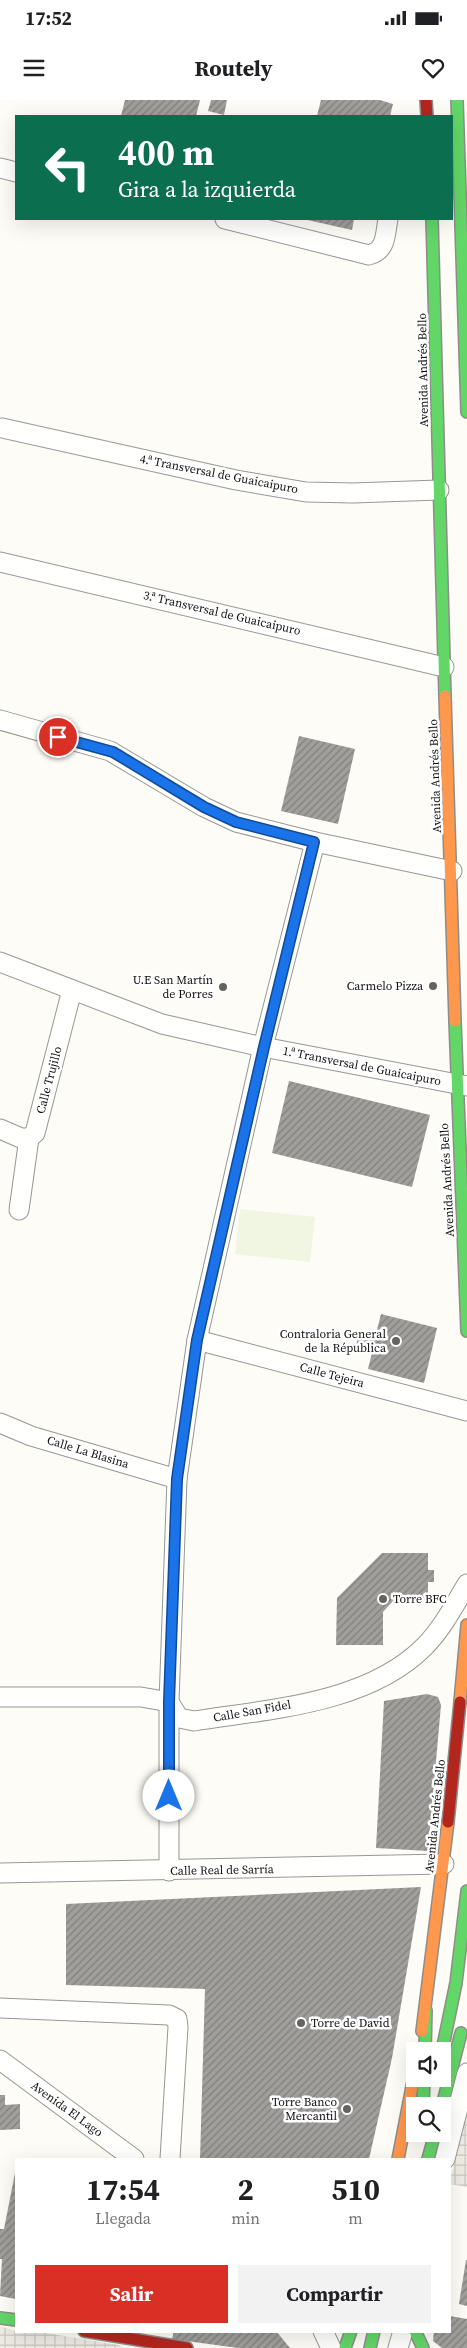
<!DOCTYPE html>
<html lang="es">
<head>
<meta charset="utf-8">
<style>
	:root { --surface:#fff; --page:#f2f2f2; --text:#202124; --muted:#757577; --accent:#d93025 }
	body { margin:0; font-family:"Source Serif 4",serif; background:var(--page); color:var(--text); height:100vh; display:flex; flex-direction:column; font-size:19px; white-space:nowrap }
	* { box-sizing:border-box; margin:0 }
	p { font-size:16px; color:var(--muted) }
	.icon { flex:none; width:28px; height:28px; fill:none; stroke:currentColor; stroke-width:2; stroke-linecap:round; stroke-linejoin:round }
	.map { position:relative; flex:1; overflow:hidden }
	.details { position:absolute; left:15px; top:2058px; width:436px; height:175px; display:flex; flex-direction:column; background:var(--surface); border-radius:0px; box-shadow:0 5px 20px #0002 }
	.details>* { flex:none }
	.top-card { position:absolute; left:15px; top:15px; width:438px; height:105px; border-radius:0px; box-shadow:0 5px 20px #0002; background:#0b6e4f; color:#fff; overflow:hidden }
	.tools { position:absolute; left:406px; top:1942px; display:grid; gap:10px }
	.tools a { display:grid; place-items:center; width:45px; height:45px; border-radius:0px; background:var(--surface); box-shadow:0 5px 20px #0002; font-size:25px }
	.pin { position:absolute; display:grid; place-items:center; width:42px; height:42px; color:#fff; margin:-21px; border:2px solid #fff; border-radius:50%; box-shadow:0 1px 5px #0007 }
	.me { position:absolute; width:55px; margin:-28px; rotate:0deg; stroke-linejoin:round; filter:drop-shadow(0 0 4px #0008) }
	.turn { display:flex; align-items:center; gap:18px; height:105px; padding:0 20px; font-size:22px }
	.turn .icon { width:65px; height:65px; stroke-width:2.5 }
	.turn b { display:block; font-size:35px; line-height:42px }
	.eta { display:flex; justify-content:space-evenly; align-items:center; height:85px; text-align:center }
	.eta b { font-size:30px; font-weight:700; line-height:35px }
	.cta { display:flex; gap:10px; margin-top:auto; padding:10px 20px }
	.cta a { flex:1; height:58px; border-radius:0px; background:var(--accent); color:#fff; font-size:20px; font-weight:700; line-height:58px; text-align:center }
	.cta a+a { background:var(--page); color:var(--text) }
	.status { display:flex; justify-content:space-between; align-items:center; height:35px; padding:0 25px; background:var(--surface); direction:ltr }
	.status svg { height:14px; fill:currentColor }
	header { display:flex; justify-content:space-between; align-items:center; height:65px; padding:0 20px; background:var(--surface); font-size:22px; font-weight:700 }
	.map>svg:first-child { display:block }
	.pitch { fill:#f0f6e1 }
	.plaza { fill:url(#plaza-grid) }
	.building { fill:url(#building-hatch) }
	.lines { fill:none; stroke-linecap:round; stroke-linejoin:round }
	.street-casing { stroke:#979795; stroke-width:21 }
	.fast-casing { stroke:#8e8d8b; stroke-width:14 }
	.slow-casing { stroke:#8e8d8b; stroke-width:14 }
	.jam-casing { stroke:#8e8d8b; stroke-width:14 }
	.street { stroke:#fffffe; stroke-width:19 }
	.fast { stroke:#63d668; stroke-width:11 }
	.slow { stroke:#ff974d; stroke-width:11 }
	.jam { stroke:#b3261e; stroke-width:11 }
	.route-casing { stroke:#114b97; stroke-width:12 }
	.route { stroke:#1a73e8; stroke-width:9 }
	.poi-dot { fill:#646362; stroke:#fff; stroke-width:2 }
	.labels { text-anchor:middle; stroke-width:5; stroke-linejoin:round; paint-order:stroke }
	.street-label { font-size:12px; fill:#111; stroke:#fff }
	.poi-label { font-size:12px; fill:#111; stroke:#fff; text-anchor:end }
</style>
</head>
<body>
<div class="status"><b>17:52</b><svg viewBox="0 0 49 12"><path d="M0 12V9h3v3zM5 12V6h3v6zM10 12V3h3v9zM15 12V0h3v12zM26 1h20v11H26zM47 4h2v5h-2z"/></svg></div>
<header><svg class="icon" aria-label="menu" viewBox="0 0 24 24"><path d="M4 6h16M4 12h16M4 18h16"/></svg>Routely<svg class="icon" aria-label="heart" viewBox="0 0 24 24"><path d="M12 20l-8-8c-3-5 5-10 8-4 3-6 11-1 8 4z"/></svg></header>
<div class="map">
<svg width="467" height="2248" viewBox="0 0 467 2248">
	<defs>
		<pattern id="plaza-grid" width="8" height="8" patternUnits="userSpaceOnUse" patternTransform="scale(1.25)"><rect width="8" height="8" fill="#edebe2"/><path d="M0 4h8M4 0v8" fill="none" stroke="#cac8c1"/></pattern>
		<pattern id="building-hatch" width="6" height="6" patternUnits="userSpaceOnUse" patternTransform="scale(1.25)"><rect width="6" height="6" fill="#a19f9c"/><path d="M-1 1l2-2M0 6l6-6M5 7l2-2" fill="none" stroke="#82807e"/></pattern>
	</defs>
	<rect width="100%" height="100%" fill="#fdfcf7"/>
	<!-- pitch -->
	<polygon class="pitch" points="240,1109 315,1117 310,1162 235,1154"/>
	<!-- plaza -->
	<g class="plaza">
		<polygon points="467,2011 467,2087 450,2084 450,2081"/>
		<polygon points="0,2226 16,2231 33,2231 119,2245 123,2248 0,2248"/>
	</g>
	<!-- building -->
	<g class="building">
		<polygon points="125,0 200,0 196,16 121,16"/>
		<polygon points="211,0 227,0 224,15 208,11"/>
		<polygon points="321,0 380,0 393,4 390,16 317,16"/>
		<polygon points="303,119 354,119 352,130"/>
		<polygon points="299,636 355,649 338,724 281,711"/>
		<polygon points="289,981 430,1015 412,1087 272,1053"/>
		<polygon points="381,1214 437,1228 424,1283 368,1269 372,1253 355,1249 360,1230 376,1234"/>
		<polygon points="382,1453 428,1453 428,1470 434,1470 434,1482 428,1482 428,1500 395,1499 383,1512 383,1545 336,1545 337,1498"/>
		<polygon points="427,1594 438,1597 441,1605 428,1751 376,1748 384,1601"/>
		<polygon points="421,1787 392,1958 369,2059 200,2059 205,1889 66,1885 66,1804"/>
		<polygon points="0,1995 5,1995 5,2005 20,2004 20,2029 0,2030"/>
		<polygon points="15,2073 16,2073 16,2199 0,2196 2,2159 0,2159 0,2129 4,2129"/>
		<polygon points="466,2160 467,2160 467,2206 459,2204"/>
		<polygon points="450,2216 467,2219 467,2248 442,2248 433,2241 434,2231 450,2231"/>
		<polygon points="174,2231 276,2231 290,2248 238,2248 172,2239"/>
	</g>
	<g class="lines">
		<!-- street casing -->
		<g class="street-casing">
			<g id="street">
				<polyline points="0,68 16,72"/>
				<path d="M225,119L369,155C387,150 385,134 388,119"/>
				<polyline points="2,328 236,380 306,392 353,393 439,390"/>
				<polyline points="0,462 444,567"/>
				<polyline points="0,620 110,651 204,707 236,722 315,742 452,771"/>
				<polyline points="0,862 162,924 263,947 467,986"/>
				<polyline points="0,1029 21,1038 29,1038 35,1033 72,890"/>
				<polyline points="19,1110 29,1038"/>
				<polyline points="197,1240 467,1311"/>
				<polyline points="0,1323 31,1336 177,1379"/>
				<path d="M0,1597H141L169,1602L179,1618L194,1621C269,1609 367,1604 424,1547C442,1529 454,1506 467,1484"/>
				<polyline points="169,1771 169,1602 177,1379 197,1240 263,947 315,742"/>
				<polyline points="0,1773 444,1764"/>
				<polyline points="0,1908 169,1915 177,1919 178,1927 170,2059"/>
				<polyline points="0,1960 134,2059"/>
				<polyline points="445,2059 467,1973"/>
				<polyline points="323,2231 331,2248"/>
				<polyline points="398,2248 403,2231"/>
			</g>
		</g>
		<!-- fast casing -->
		<g class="fast-casing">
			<g id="fast">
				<polyline points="457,0 467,312"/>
				<polyline points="432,119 445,596"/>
				<polyline points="455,921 467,1231"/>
				<polyline points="425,1951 426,1910"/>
				<polyline points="442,1951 456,1883 467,1791"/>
				<polyline points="423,2006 424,1979"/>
				<polyline points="442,2006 461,1933"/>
				<polyline points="428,2059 435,2034"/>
				<polyline points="0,2218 16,2220"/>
				<polyline points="415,2231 423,2248"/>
				<polyline points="345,2248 351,2231"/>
				<polyline points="370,2248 374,2231"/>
			</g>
		</g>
		<!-- slow casing -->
		<g class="slow-casing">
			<g id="slow">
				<polyline points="445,596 455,921"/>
				<polyline points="460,1602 467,1525"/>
				<polyline points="422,1931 448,1722"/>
				<polyline points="398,2059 415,1971"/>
			</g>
		</g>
		<!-- jam casing -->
		<g class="jam-casing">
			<g id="jam">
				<polyline points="426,0 427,16"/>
				<polyline points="448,1722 460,1602"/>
				<polyline points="84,2231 187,2248"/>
			</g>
		</g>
		<!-- street -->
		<use href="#street" class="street"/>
		<!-- fast -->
		<use href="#fast" class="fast"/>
		<!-- slow -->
		<use href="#slow" class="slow"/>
		<!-- jam -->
		<use href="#jam" class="jam"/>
	</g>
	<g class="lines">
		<!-- route casing -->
		<g class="route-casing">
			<polyline id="route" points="58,637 113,652 204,707 236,722 314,742 264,947 197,1240 177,1379 169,1602 169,1696"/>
		</g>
		<!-- route -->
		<use href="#route" class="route"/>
	</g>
	<!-- markers -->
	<g class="poi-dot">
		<circle cx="433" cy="886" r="5"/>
		<circle cx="223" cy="887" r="5"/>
		<circle cx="396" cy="1241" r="5"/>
		<circle cx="383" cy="1499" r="5"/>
		<circle cx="301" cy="1923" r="5"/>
		<circle cx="347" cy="2009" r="5"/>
	</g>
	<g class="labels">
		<!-- street labels -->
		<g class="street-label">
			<text transform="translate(423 270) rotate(-91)" y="4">Avenida Andrés Bello</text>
			<text transform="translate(219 374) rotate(11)" y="4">4.ª Transversal de Guaicaipuro</text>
			<text transform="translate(222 513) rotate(13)" y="4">3.ª Transversal de Guaicaipuro</text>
			<text transform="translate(435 676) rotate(-92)" y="4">Avenida Andrés Bello</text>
			<text transform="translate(362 966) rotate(11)" y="4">1.ª Transversal de Guaicaipuro</text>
			<text transform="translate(49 980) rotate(-75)" y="4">Calle Trujillo</text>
			<text transform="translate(447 1080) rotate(-93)" y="4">Avenida Andrés Bello</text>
			<text transform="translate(332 1275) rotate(15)" y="4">Calle Tejeira</text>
			<text transform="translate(88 1352) rotate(17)" y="4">Calle La Blasina</text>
			<text transform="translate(252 1611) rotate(-10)" y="4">Calle San Fidel</text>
			<text transform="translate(435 1716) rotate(-84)" y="4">Avenida Andrés Bello</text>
			<text transform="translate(222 1770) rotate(-1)" y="4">Calle Real de Sarría</text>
			<text transform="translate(67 2009) rotate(36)" y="4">Avenida El Lago</text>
		</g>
		<!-- poi labels -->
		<g class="poi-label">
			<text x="213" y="884">U.E San Martín<tspan x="213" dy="14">de Porres</tspan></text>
			<text x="423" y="890">Carmelo Pizza</text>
			<text x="386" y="1238">Contraloria General<tspan x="386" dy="14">de la Républica</tspan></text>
			<text x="393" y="1503" text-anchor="start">Torre BFC</text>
			<text x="311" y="1927" text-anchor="start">Torre de David</text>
			<text x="337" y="2006">Torre Banco<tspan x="337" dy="14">Mercantil</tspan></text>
		</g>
	</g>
</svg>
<div class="tools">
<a><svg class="icon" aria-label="sound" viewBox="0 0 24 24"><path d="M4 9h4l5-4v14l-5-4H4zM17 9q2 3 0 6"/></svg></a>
<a><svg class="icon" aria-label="search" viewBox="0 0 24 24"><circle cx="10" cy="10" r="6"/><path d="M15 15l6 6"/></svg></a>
</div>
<div class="pin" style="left:58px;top:637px;background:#d93025"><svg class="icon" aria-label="arrive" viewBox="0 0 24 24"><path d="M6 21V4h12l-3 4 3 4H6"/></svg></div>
<svg class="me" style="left:169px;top:1696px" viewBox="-20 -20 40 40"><circle r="19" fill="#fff"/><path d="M0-13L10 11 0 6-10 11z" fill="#1a73e8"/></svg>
<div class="top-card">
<div class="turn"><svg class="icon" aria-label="left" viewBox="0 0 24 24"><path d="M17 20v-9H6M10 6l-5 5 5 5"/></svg><div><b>400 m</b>Gira a la izquierda</div></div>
</div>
<section class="details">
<div class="eta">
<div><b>17:54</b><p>Llegada</p></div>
<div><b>2</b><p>min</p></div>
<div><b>510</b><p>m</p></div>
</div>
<div class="cta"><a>Salir</a><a>Compartir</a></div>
</section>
</div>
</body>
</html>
